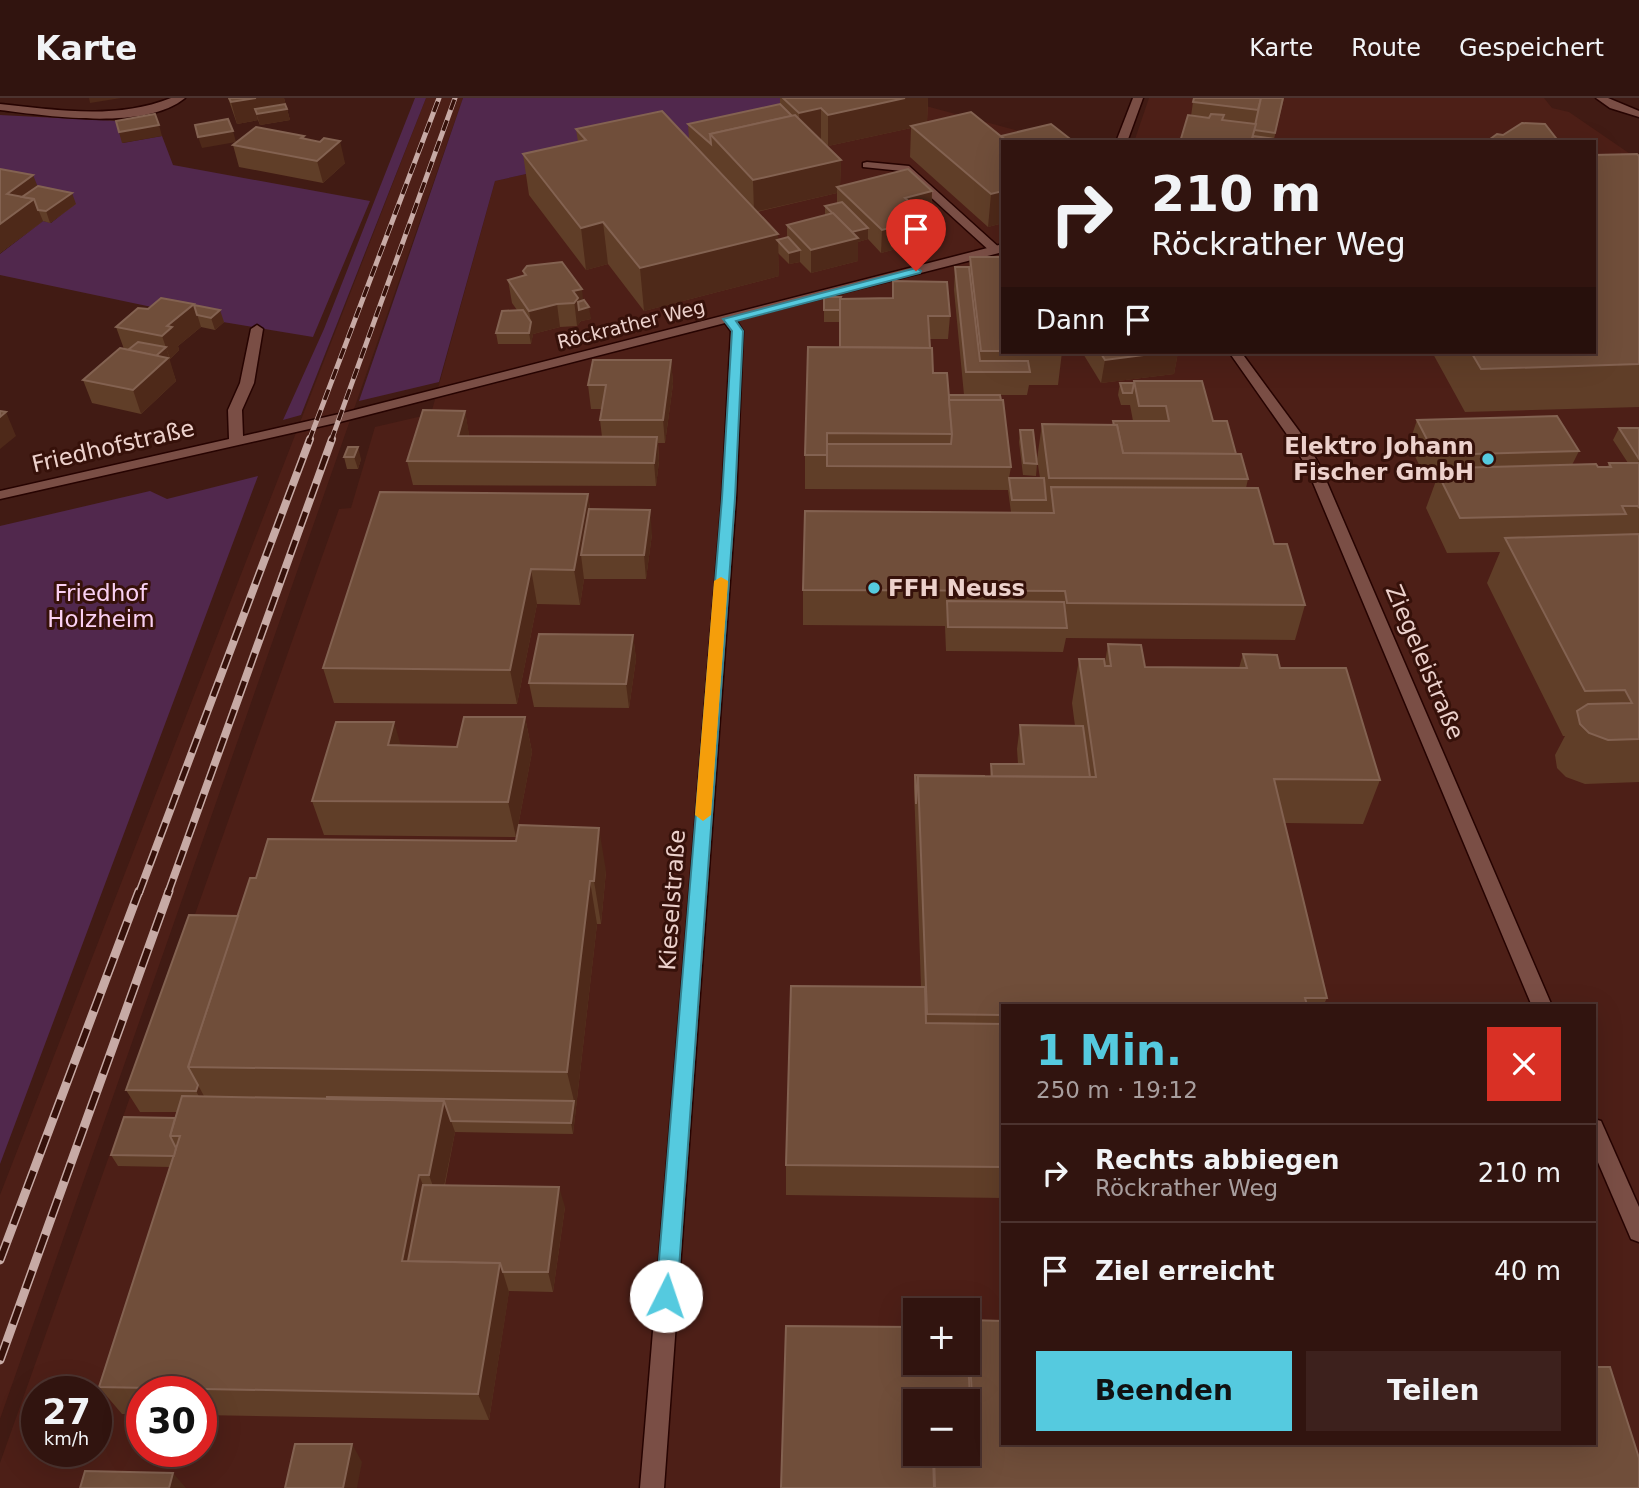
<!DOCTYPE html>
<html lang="de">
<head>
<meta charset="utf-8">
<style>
	:root { --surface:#31140f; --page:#3d211d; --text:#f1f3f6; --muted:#a89e9e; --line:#4c332f; --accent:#55cadf }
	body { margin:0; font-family:"DejaVu Sans",sans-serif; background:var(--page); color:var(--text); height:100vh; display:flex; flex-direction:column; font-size:26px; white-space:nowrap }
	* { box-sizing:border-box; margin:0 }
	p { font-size:23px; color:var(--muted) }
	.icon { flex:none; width:38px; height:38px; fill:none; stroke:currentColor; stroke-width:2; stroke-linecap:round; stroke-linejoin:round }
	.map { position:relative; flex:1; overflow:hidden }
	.details { position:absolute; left:1001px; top:906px; width:595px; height:441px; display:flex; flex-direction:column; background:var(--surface); border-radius:0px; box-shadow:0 7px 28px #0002,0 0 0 2px var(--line) }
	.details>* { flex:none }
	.top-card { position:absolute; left:1001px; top:42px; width:595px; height:214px; border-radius:0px; box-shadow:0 7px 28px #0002,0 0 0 2px var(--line); background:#31140f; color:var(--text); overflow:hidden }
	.buttons { position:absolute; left:903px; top:1200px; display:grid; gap:14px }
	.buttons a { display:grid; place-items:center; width:77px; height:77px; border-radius:0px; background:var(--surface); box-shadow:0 7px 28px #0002,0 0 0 2px var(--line); font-size:35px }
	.speed { position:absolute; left:21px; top:1278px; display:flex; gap:14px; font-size:35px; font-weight:700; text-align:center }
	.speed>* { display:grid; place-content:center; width:91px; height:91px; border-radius:50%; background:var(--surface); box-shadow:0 7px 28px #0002,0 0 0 2px var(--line); line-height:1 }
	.speed small { font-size:18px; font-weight:400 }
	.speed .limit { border:10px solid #d22; background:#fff; color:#111 }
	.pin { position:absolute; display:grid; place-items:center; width:60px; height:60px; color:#fff; margin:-72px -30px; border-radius:50% 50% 50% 0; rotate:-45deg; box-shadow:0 0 7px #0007 }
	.pin .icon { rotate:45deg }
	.me { position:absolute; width:77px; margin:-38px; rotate:4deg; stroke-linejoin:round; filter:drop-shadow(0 0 5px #0008) }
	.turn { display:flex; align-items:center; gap:24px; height:147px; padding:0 35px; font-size:32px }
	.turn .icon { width:91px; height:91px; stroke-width:2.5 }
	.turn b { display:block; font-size:49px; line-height:60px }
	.then { display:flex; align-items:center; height:66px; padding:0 35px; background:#0003; gap:14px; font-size:26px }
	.round { display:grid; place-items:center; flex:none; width:74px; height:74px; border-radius:0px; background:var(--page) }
	.overview { display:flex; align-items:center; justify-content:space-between; height:119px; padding:0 35px }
	h1 { font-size:42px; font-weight:600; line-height:52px; color:var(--accent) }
	.cta { display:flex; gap:14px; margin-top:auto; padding:14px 35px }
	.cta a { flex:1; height:80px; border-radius:0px; background:var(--accent); color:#111; font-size:28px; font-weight:600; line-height:80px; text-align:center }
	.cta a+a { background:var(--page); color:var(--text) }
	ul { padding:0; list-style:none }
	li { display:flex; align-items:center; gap:21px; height:98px; padding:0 35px; border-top:2px solid var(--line) }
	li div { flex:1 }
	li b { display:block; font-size:26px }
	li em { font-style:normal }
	header { display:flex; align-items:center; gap:42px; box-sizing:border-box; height:98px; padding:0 35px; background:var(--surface); border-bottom:2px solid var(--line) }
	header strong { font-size:33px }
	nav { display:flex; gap:38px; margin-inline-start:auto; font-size:24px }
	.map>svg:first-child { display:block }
	.built { fill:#4d1f17; fill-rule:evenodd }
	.green { fill:#51284d }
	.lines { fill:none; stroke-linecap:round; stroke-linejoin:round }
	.service-casing { stroke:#260301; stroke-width:3 }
	.minor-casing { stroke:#260301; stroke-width:3 }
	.service { fill:#7a4e45; fill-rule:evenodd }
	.minor { fill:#7a4e45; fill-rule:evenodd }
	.rail-far2-casing { stroke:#c7aaa5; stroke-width:5 }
	.rail-far1-casing { stroke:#c7aaa5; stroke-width:8 }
	.rail-casing { stroke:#c7aaa5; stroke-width:9 }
	.rail-far2 { stroke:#36110a; stroke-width:3.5; stroke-dasharray:11; stroke-linecap:butt }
	.rail-far1 { stroke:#36110a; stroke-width:5; stroke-dasharray:15; stroke-linecap:butt }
	.rail { stroke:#36110a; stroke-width:6; stroke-dasharray:19; stroke-linecap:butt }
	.wall { fill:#603e28; fill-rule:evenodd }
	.shaded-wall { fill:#4e2919 }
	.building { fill:#704e3a; stroke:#836251; stroke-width:2 }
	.route { fill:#55cadf; stroke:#378391; stroke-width:2 }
	.slow { fill:#f59e0b }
	.poi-dot { fill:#55cadf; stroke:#36110a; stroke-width:2.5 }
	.labels { text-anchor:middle; stroke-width:6; stroke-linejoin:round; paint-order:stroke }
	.far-street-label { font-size:19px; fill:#ecd1cc; stroke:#36110a }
	.street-label { font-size:23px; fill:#ecd1cc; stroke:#36110a }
	.poi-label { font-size:23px; font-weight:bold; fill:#ecd1cc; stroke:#36110a; text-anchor:end }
	.park-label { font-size:23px; fill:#f9d0f2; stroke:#36110a }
</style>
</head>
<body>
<header>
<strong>Karte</strong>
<nav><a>Karte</a><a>Route</a><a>Gespeichert</a></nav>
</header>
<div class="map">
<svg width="1639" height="1390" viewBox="0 0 1639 1390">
	<rect width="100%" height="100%" fill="#411b14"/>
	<!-- built -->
	<g class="built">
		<polygon points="426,0 463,0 0,1321 0,1097"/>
		<path d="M870,0H896L1060,44H1003V254H1594V44H1134L1149,0H1544L1552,10L1569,14L1639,62V1390H0V1365L339,411L351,410L375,329L431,316L495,83ZM1003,908H1594V1346H1003ZM915,1213H968V1265H915ZM37,1293H96V1353H37ZM142,1293H201V1353H142ZM915,1304H968V1356H915Z"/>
	</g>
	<!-- green -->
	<g class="green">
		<polygon points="415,0 426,0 301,317 283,322 324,231"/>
		<polygon points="463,0 870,0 495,83 439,284 359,303"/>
		<polygon points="0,17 116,23 123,45 162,38 173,67 370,103 313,239 223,224 0,177 0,156 43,123 51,125 75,106 0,91"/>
		<polygon points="258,378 0,1066 0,428 150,393 167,401"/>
	</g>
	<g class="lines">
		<!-- service casing -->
		<g class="service-casing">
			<polygon id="service" points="867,64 909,68 1002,152 992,155 902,73 863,69 863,65"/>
		</g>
		<!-- minor casing -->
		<g class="minor-casing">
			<g id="minor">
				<path d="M171,0H185C145,33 49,18 0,12V6C57,12 116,22 171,0Z"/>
				<polygon points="1133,0 1143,0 1127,44 1116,44"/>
				<polygon points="1596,0 1608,0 1639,13 1639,19 1610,10"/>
				<polygon points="1003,146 1003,154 736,222 743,233 736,400 664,1390 640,1390 722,400 731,233 725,225 340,324 0,401 0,393 229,341 228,312 240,285 251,231 257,227 263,231 254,285 242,312 243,338 339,316"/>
				<polygon points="1229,254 1241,254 1302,337 1320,368 1552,908 1532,908 1306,368 1288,338"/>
				<polygon points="1594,1021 1601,1023 1639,1109 1639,1144 1631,1141 1594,1055"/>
			</g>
		</g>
		<!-- service -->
		<use href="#service" class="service"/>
		<!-- minor -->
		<use href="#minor" class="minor"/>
		<!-- rail-far2 casing -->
		<g class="rail-far2-casing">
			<g id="rail-far2">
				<polyline points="309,343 439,0"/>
				<polyline points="331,343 455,0"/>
			</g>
		</g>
		<!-- rail-far1 casing -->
		<g class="rail-far1-casing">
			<g id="rail-far1">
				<polyline points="139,795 310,341"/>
				<polyline points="168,795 332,341"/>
			</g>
		</g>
		<!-- rail casing -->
		<g class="rail-casing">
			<g id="rail">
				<polyline points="0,1162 139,793"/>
				<polyline points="0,1262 169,793"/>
			</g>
		</g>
		<!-- rail-far2 -->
		<use href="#rail-far2" class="rail-far2"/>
		<!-- rail-far1 -->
		<use href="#rail-far1" class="rail-far1"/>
		<!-- rail -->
		<use href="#rail" class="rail"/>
	</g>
	<!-- wall -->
	<g class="wall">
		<polygon points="228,0 284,0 290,22 260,27 258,22 237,26"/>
		<path d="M780,0H928L927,24L1003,44V125L988,129L910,59L911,30L828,48L820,42L841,62L840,88L932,93L931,115L924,117L928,120L926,143L881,155L868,141L858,144V163L811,175L800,164L789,166L778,155L779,178L644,213L608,166L586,172L529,97L523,56L578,44L576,31L689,41L688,26L780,6ZM837,95V105L825,108V117L787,127V140L778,142V136L757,114Z"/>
		<polygon points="1284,0 1274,41 1180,44 1191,18 1193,4"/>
		<polygon points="304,38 305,41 345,65 323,85 239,69 233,47"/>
		<polygon points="1639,58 1639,309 1465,314 1432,254 1316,257 1315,254 1594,254"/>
		<polygon points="0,71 76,106 50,125 43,123 0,155"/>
		<polygon points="970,159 1003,159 1003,254 1062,254 1058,287 1029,287 1027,297 1000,297 1011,369 1009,380 1040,380 1037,361 1042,326 1112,327 1113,323 1133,323 1130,307 1121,307 1118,297 1120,285 1134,285 1134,283 1213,323 1236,356 1248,381 1246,390 1305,507 1295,542 1066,540 1063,554 946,553 945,528 803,527 803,492 1045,414 1011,414 1008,392 805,391 805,357 840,249 840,224 824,224 824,199 841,201 892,200 893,183 950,218 948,241 930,241 933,275 949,297 964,297 954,192 955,169 969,169"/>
		<polygon points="523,173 583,202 591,221 581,223 577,228 560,229 533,236 531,246 498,246 496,235 517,212 512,205 508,182 524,178"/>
		<polygon points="194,207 224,224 215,232 201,229 178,248 179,252 169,262 176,283 141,316 92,305 83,282 124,251 116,229 148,211"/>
		<polygon points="1082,254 1178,254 1174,276 1101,285"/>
		<polygon points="671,262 673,286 665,345 658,345 659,363 656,388 413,387 407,363 465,313 469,338 602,339 600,322 602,311 591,311 588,287"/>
		<polygon points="1417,322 1579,353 1572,367 1598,369 1607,369 1609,365 1628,365 1613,342 1619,330 1639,330 1639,684 1585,686 1566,679 1557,670 1555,657 1565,638 1563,638 1487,485 1500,454 1447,455 1426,410 1437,380 1426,381 1409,346"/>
		<polygon points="1020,332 1037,366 1036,378 1023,377 1019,344"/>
		<polygon points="348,349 361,361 358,371 347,371 344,359"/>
		<polygon points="588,396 590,411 652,436 646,481 584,481 580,507 537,506 517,606 334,605 323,570"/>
		<polygon points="633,537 636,561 629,610 534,609 529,585"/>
		<polygon points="1108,546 1145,569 1239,570 1243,556 1280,570 1380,682 1363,726 1285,725 1327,900 1323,908 1003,908 1003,1100 786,1097 786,1067 921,889 914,689 915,677 990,678 991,666 1018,666 1017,651 1020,627 1075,628 1072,605 1079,561 1105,564"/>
		<polygon points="525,619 532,654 516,739 324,737 312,703 401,648 457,649"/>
		<polygon points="606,773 601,826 597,826 573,1036 455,1034 445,1087 565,1109 553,1194 509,1193 489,1322 201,1317 201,1293 142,1293 142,1316 122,1316 99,1289 170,1069 118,1068 111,1057 175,1020 177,1014 140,1014 126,992 238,818"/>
		<path d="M968,1222L1639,1390H781L968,1265ZM915,1304L968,1356H915Z"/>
	</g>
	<!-- shaded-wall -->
	<g class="shaded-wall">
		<polygon points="89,0 121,0 90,5"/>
		<polygon points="236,0 284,0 290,22 260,27 255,11 258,22 237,26 231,4"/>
		<polygon points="905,0 928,0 927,26 911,28 911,30 828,48 828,17"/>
		<polygon points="821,10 821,42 800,46 799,15"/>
		<polygon points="159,27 162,38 122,45 119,34"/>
		<polygon points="233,33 236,44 202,50 198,39"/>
		<polygon points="340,43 345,65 323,85 317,63"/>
		<polygon points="841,62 840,92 837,89 837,95 754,114 753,82"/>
		<polygon points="33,77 42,99 35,104 43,123 0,155 0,126 7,96"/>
		<polygon points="932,93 931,115 904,122 905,100"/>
		<polygon points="1003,93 1003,125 988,129 991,96"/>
		<polygon points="72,95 76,106 50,125 46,113"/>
		<polygon points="928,120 926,143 881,155 882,132"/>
		<polygon points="603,124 608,166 586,172 581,130"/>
		<polygon points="868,130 868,141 858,144 858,163 811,175 811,152 843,136"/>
		<polygon points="778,136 779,178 644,213 640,170"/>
		<polygon points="800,152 800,164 789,166 789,155"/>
		<polygon points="582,191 584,210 589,209 591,221 581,223 579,212 581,223 577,228 573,193"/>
		<polygon points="194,206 201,229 178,248 179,252 170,261 162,238 167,228"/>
		<polygon points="557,206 560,229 533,236 531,246 529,235 531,224 529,213"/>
		<polygon points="220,212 224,224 215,232 211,220"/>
		<polygon points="166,249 176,283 141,316 133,292 147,267"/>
		<polygon points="1167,254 1178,254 1174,276 1101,285 1105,262"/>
		<polygon points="671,262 673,286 665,345 663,322"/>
		<polygon points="465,313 469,336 463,362 458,338"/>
		<polygon points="6,314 16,338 0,351 0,319"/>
		<polygon points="657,339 659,363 656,388 654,365"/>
		<polygon points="358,349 361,361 358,371 354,359"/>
		<polygon points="588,396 592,430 581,457 584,481 580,507 574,472"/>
		<polygon points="650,412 652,436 646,481 644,457"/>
		<polygon points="531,471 537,506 517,606 510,572"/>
		<polygon points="633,537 636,561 629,610 626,586"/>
		<polygon points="525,619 532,654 516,739 508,704"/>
		<polygon points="394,624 404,658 388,647"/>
		<polygon points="599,730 606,773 601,826 594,783"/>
		<polygon points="590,783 597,826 573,1036 571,1025 574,1003 567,974"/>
		<polygon points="198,987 210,1009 208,1015 196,993"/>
		<polygon points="444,1003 455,1034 440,1108 429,1077"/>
		<polygon points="419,1077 431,1107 418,1172 402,1163"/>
		<polygon points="559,1089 565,1109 553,1194 548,1174"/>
		<polygon points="500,1165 509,1194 489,1322 478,1296"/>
		<polygon points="352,1346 362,1364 357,1390 343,1390"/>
		<polygon points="173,1375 186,1390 169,1390"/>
	</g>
	<!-- building -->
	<g class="building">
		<polygon points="229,0 256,0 231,4"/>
		<polygon points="783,0 905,0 828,17 821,10 799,15"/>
		<polygon points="1194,0 1261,0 1258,12 1193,4"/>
		<polygon points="1261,0 1283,0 1275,35 1254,32"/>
		<polygon points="285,6 287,11 257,16 255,11"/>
		<polygon points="780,6 792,18 710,36 711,46 688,26"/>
		<polygon points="662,13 778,136 640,170 603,124 581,130 523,56 586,42 576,31"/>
		<polygon points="971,14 1008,44 1003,44 1003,93 991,96 911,28"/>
		<polygon points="155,16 159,27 119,34 116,23"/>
		<polygon points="1211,16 1224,17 1222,22 1256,26 1251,44 1180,44 1188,17 1209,20"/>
		<polygon points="795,17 841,62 753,82 710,36"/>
		<polygon points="228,21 233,33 198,39 195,27"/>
		<polygon points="1522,25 1545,26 1559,44 1486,44 1497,36 1503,37"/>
		<polygon points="1051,26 1074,44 1008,44 1001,38"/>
		<polygon points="256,29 304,38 301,40 320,44 324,40 340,43 317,63 233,47"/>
		<polygon points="1253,38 1275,41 1275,44 1252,44"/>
		<polygon points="1637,56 1639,58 1639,266 1481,271 1471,254 1594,254 1594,57"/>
		<polygon points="0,71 33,77 7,96 34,101 0,126"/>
		<polygon points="908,71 932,93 905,100 928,120 882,132 837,89"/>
		<polygon points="38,88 72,95 46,113 38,112 34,101 22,99"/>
		<polygon points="842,104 868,130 852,134 825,108"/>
		<polygon points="833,115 858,140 811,152 787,127"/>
		<polygon points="788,139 800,152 789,155 777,142"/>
		<polygon points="970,159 1003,159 1003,253 981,253"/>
		<polygon points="562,164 582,191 573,193 578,200 574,205 557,206 529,213 508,182 526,177 523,173 527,168"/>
		<polygon points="955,169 969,169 980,263 1028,263 1030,274 966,274"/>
		<polygon points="893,183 947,184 950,218 928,218 930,250 840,249 840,201 893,200"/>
		<polygon points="824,199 841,199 840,201 840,212 824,212"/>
		<polygon points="161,200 194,206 167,228 172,229 162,238 116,229 138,210 148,211"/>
		<polygon points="584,202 589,209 579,212 578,204"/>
		<polygon points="194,207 220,212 211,220 197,217"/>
		<polygon points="523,212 531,224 529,235 496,235 502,213"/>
		<polygon points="138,244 166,249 156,258 128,252"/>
		<polygon points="808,249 932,250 933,275 947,275 952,336 827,335 827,357 805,357"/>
		<polygon points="120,250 168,260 133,292 83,282"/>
		<polygon points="1100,254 1167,254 1105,262"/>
		<polygon points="593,262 671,262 663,322 600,322 606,287 588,287"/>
		<polygon points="1134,283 1202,283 1213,323 1227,323 1236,356 1123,355 1117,327 1114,327 1113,323 1169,323 1166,308 1139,308"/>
		<polygon points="1120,285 1134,285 1132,295 1123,295"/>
		<polygon points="949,297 1000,297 1001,302 949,302"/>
		<polygon points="949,302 1003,302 1011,369 827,368 827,346 951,346 952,336"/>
		<polygon points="423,312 465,313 458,338 657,339 654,365 407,363"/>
		<polygon points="0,313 6,314 0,319"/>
		<polygon points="1557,318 1579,353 1435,357 1417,322"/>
		<polygon points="1042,326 1117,327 1123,355 1241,356 1248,381 1049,380"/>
		<polygon points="1619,330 1639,330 1639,361"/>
		<polygon points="1020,332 1033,332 1037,366 1024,365"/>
		<polygon points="348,349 358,349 354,359 344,359"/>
		<polygon points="1609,365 1639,365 1639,410 1638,408 1622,408 1626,416 1460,420 1438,376 1456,375 1453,370 1596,366 1598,369 1611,369"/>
		<polygon points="1009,380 1044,380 1046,402 1012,402"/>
		<polygon points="1051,389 1258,390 1274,446 1287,446 1305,507 1067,505 1065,493 803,492 805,413 1054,415"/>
		<polygon points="380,394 588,396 574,472 531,471 510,572 323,570"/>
		<polygon points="589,411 650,412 644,457 581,457"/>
		<polygon points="1639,436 1639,641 1608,642 1589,635 1580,626 1577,613 1588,606 1632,605 1625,592 1585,593 1505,440"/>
		<polygon points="947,503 1064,504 1067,530 948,529"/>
		<polygon points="539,536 633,537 626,586 529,585"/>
		<polygon points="1108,546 1141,547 1145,569 1247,570 1243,556 1277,557 1280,570 1346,570 1380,682 1274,681 1327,900 1305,900 1307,907 1003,908 1003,917 927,916 918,678 1096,679 1079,561 1104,561 1105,568 1111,568"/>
		<polygon points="464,619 525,619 508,704 312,703 336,624 394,624 388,647 457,649"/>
		<polygon points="1020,627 1083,628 1090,679 992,678 991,666 1024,666"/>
		<polygon points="915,677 985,678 918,678 916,706"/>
		<polygon points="519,727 599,730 594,783 590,783 567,974 188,969 250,780 256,780 268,741 516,743"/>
		<polygon points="189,817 238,818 188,969 198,987 196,993 126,992"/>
		<polygon points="791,888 925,889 926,925 1003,926 1003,1069 786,1067"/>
		<polygon points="182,998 444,1003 429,1077 419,1077 402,1163 500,1165 478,1296 99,1289 180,1038 170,1038"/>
		<polygon points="327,999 574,1003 571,1025 451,1023 444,1003 327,1001"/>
		<polygon points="124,1019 175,1020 170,1038 176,1050 174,1058 111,1057"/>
		<polygon points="423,1087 559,1089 548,1174 503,1174 500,1165 408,1163"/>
		<polygon points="968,1222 1003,1223 1003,1346 1594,1346 1594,1269 1610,1269 1639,1360 1639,1390 935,1390 934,1356 968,1356 968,1319 973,1319"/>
		<polygon points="786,1228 915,1229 915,1265 968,1265 968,1262 971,1319 968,1319 968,1304 915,1304 915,1356 933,1356 934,1390 781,1390"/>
		<polygon points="295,1346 352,1346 343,1390 285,1390"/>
		<polygon points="85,1373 173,1375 169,1390 80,1390"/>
	</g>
	<!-- route -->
	<polygon class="route" points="916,170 921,173 920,175 736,223 743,233 735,400 677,1198 674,1204 666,1207 659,1204 656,1198 722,400 732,233 723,221"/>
	<!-- slow -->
	<polygon class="slow" points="721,479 728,483 711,717 703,723 695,717 714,483"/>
	<!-- markers -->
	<g class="poi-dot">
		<circle cx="1488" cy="361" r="7"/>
		<circle cx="874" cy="490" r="7"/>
	</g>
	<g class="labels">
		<!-- far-street labels -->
		<g class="far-street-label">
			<text transform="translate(631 226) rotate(-14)" y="7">Röckrather Weg</text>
		</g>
		<!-- street labels -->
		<g class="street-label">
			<text transform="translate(113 348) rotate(-13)" y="8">Friedhofstraße</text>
			<text transform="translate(1425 564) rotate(67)" y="8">Ziegeleistraße</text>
			<text transform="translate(672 802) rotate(-86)" y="8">Kieselstraße</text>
		</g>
		<!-- poi labels -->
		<g class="poi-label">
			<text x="1474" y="356">Elektro Johann<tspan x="1474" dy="26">Fischer GmbH</tspan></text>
			<text x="888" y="498" text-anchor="start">FFH Neuss</text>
		</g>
		<!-- park labels -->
		<g class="park-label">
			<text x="101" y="503">Friedhof<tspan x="101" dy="26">Holzheim</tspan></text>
		</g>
	</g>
</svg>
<div class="buttons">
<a>+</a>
<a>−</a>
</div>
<div class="speed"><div>27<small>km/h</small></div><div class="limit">30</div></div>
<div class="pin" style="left:916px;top:173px;background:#d93025"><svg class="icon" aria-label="arrive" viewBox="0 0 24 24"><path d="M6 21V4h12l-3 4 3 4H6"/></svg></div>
<svg class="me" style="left:666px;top:1198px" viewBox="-20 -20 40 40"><circle r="19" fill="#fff"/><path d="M0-13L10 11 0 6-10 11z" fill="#55cadf"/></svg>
<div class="top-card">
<div class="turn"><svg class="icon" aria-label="right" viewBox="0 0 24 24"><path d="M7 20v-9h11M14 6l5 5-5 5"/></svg><div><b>210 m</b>Röckrather Weg</div></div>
<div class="then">Dann<svg class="icon" aria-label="arrive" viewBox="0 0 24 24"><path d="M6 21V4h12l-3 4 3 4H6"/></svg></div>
</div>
<section class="details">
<div class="overview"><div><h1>1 Min.</h1><p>250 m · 19:12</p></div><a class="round" style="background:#d93025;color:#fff"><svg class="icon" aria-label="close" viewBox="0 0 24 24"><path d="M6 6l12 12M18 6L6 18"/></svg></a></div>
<ul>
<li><svg class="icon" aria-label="right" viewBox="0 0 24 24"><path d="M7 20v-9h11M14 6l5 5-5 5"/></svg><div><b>Rechts abbiegen</b><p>Röckrather Weg</p></div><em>210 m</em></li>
<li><svg class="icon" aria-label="arrive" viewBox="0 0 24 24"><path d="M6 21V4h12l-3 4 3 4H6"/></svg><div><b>Ziel erreicht</b></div><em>40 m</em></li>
</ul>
<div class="cta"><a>Beenden</a><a>Teilen</a></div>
</section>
</div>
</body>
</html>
